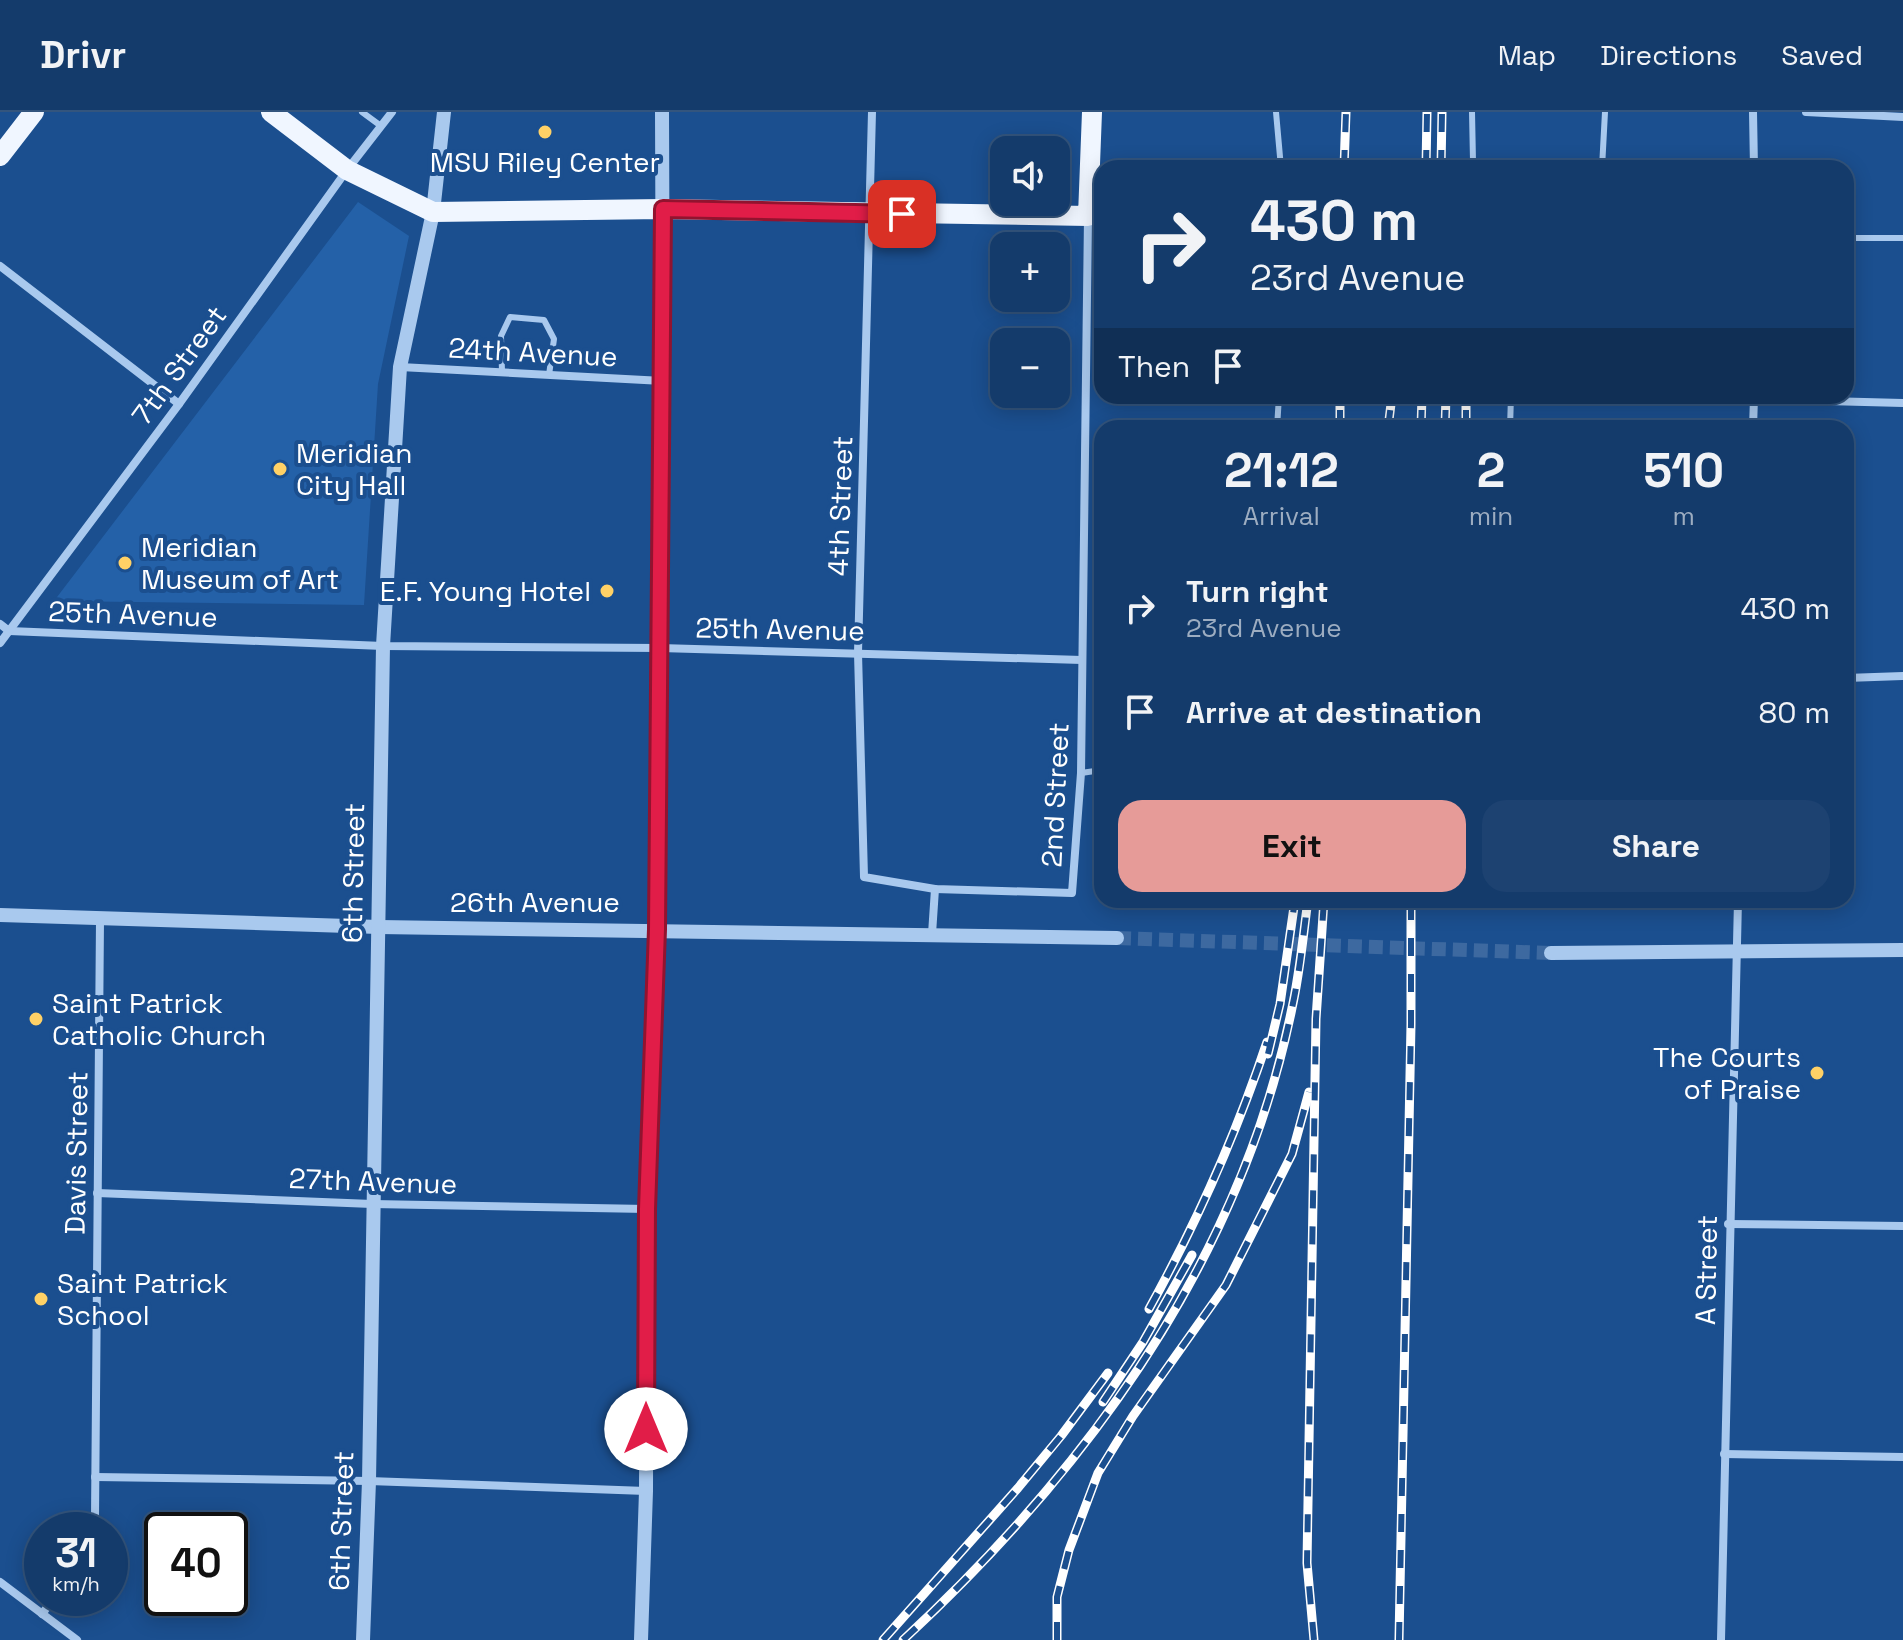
<!DOCTYPE html>
<html lang="en">
<head>
<meta charset="utf-8">
<style>
	:root { --surface:#143b6b; --page:#1d4271; --text:#f1f3f6; --muted:#9dadc1; --line:#33557e; --accent:#e69b98 }
	body { margin:0; font-family:"Space Grotesk",sans-serif; background:var(--page); color:var(--text); height:100vh; display:flex; flex-direction:column; font-size:30px; white-space:nowrap }
	* { box-sizing:border-box; margin:0 }
	p { font-size:26px; color:var(--muted) }
	.icon { flex:none; width:44px; height:44px; fill:none; stroke:currentColor; stroke-width:2; stroke-linecap:round; stroke-linejoin:round }
	.map { position:relative; flex:1; overflow:hidden }
	.side { position:absolute; left:1094px; top:308px; width:760px; height:488px; display:flex; flex-direction:column; background:var(--surface); border-radius:24px; box-shadow:0 4px 20px #0003,0 0 0 2px var(--line) }
	.side>* { flex:none }
	.banner { position:absolute; left:1094px; top:48px; width:760px; height:244px; border-radius:24px; box-shadow:0 4px 20px #0003,0 0 0 2px var(--line); background:#143b6b; color:var(--text); overflow:hidden }
	.controls { position:absolute; left:990px; top:24px; display:grid; gap:16px }
	.controls a { display:grid; place-items:center; width:80px; height:80px; border-radius:16px; background:var(--surface); box-shadow:0 4px 20px #0003,0 0 0 2px var(--line); font-size:40px }
	.speed { position:absolute; left:24px; top:1400px; display:flex; gap:16px; font-size:40px; font-weight:700; text-align:center }
	.speed>* { display:grid; place-content:center; width:104px; height:104px; border-radius:50%; background:var(--surface); box-shadow:0 4px 20px #0003,0 0 0 2px var(--line); line-height:1 }
	.speed small { font-size:20px; font-weight:400 }
	.speed .limit { border:4px solid #111; border-radius:12px; background:#fff; color:#111 }
	.pin { position:absolute; display:grid; place-items:center; width:68px; height:68px; color:#fff; margin:-34px; border-radius:16px; box-shadow:0 4px 12px #0006 }
	.me { position:absolute; width:88px; margin:-44px; rotate:0deg; stroke-linejoin:round; filter:drop-shadow(0 0 6px #0008) }
	.turn { display:flex; align-items:center; gap:28px; height:168px; padding:0 24px; font-size:36px }
	.turn .icon { width:104px; height:104px; stroke-width:2.5 }
	.turn b { display:block; font-size:56px; line-height:68px }
	.then { display:flex; align-items:center; height:76px; padding:0 24px; background:#0003; gap:16px; font-size:30px }
	.eta { display:flex; justify-content:space-evenly; align-items:center; height:136px; text-align:center }
	.eta b { font-size:48px; font-weight:700; line-height:56px }
	.button { display:flex; gap:16px; margin-top:auto; padding:16px 24px }
	.button a { flex:1; height:92px; border-radius:24px; background:var(--accent); color:#111; font-size:32px; font-weight:700; line-height:92px; text-align:center }
	.button a+a { background:var(--page); color:var(--text) }
	ul { padding:0; list-style:none }
	li { display:flex; align-items:center; gap:24px; height:104px; padding:0 24px }
	li div { flex:1 }
	li b { display:block; font-size:30px }
	li em { font-style:normal }
	header { display:flex; align-items:center; gap:48px; box-sizing:border-box; height:112px; padding:0 40px; background:var(--surface); border-bottom:2px solid var(--line) }
	header strong { font-size:38px }
	nav { display:flex; gap:44px; margin-inline-start:auto; font-size:28px }
	.map>svg:first-child { display:block }
	.green { fill:#2461a8 }
	.lines { fill:none; stroke-linecap:round; stroke-linejoin:round }
	.tertiary-tunnel { stroke:#3d69a0; stroke-width:14; stroke-dasharray:14 7; stroke-linecap:butt }
	.service { stroke:#a9c9ee; stroke-width:6 }
	.minor { stroke:#a9c9ee; stroke-width:8 }
	.tertiary { stroke:#a9c9ee; stroke-width:14 }
	.primary { stroke:#f0f6ff; stroke-width:20 }
	.rail-casing { stroke:#fff; stroke-width:9 }
	.rail { stroke:#1b4f8f; stroke-width:6; stroke-dasharray:18; stroke-linecap:butt }
	.route-casing { stroke:#92132f; stroke-width:20 }
	.route { stroke:#e11d48; stroke-width:14 }
	.poi-dot { fill:#ffd166; stroke:#1b4f8f; stroke-width:3 }
	.labels { text-anchor:middle; stroke-width:8; stroke-linejoin:round; paint-order:stroke }
	.poi-label { font-size:28px; fill:#fff; stroke:#1b4f8f; text-anchor:start }
	.street-label { font-size:28px; fill:#fff; stroke:#1b4f8f }
</style>
</head>
<body>
<header>
<strong>Drivr</strong>
<nav><a>Map</a><a>Directions</a><a>Saved</a></nav>
</header>
<div class="map">
<svg width="1903" height="1528" viewBox="0 0 1903 1528">
	<rect width="100%" height="100%" fill="#1b4f8f"/>
	<!-- green -->
	<polygon class="green" points="358,90 409,124 378,272 364,493 54,489"/>
	<g class="lines">
		<!-- tertiary-tunnel -->
		<polyline class="tertiary-tunnel" points="1117,826 1551,841"/>
		<!-- service -->
		<g class="service">
			<polyline points="362,0 381,14"/>
			<polyline points="1276,0 1281,56"/>
			<polyline points="1472,0 1473,49"/>
			<polyline points="1473,56 1473,49 1552,50 1552,56"/>
			<polyline points="1602,56 1605,0"/>
			<polyline points="1846,126 1903,126"/>
			<polyline points="502,260 501,224 510,205 544,208 554,227 549,263"/>
			<polyline points="1277,316 1279,284"/>
			<polyline points="1510,316 1511,284"/>
			<polyline points="1081,661 1102,658"/>
		</g>
		<!-- minor -->
		<g class="minor">
			<polyline points="872,0 858,541 864,765 935,777 1072,781 1081,661 1088,105"/>
			<polyline points="1753,0 1754,56"/>
			<polyline points="1806,0 1903,5"/>
			<polyline points="0,154 179,292"/>
			<polyline points="400,255 663,269"/>
			<polyline points="1754,287 1903,291"/>
			<polyline points="1753,316 1754,285"/>
			<polyline points="0,512 9,519 383,534 660,536 1082,548"/>
			<polyline points="0,531 179,292 347,58 392,0"/>
			<polyline points="1846,566 1903,564"/>
			<polyline points="932,822 935,777"/>
			<polyline points="97,1081 372,1092 647,1097"/>
			<polyline points="1728,1112 1903,1114"/>
			<polyline points="1724,1342 1903,1345"/>
			<polyline points="95,1365 369,1369 646,1379"/>
			<polyline points="91,1418 95,1406 100,808"/>
			<polyline points="0,1470 77,1528"/>
			<polyline points="42,1502 54,1486"/>
			<polyline points="1721,1528 1738,788"/>
		</g>
		<!-- tertiary -->
		<g class="tertiary">
			<polyline points="0,803 379,815 1117,826"/>
			<polyline points="1551,841 1903,838"/>
			<polyline points="363,1528 369,1369 383,534 400,255 433,100 444,0"/>
			<polyline points="641,1528 646,1379 647,1097 657,817 663,269 662,0"/>
		</g>
		<!-- primary -->
		<g class="primary">
			<polyline points="271,0 347,58 433,100 663,97 1088,104 1092,0"/>
			<polyline points="0,44 34,0"/>
		</g>
		<!-- rail casing -->
		<g class="rail-casing">
			<g id="rail">
				<polyline points="1344,56 1346,0"/>
				<polyline points="1426,56 1427,0"/>
				<polyline points="1441,56 1442,0"/>
				<polyline points="1340,316 1340,284"/>
				<polyline points="1388,316 1392,284"/>
				<polyline points="1421,316 1422,284"/>
				<polyline points="1445,316 1446,284"/>
				<polyline points="1466,316 1466,284"/>
				<polyline points="1268,942 1280,892 1295,788"/>
				<path d="M1149,1197C1196,1112 1236,1023 1267,930"/>
				<polyline points="1103,1290 1143,1230 1192,1143"/>
				<polyline points="883,1528 1018,1376 1061,1324 1108,1261"/>
				<path d="M903,1528C1088,1357 1241,1147 1292,896C1300,860 1303,824 1308,788"/>
				<polyline points="1057,1528 1057,1485 1069,1438 1098,1361 1133,1304 1226,1173 1292,1042 1309,980"/>
				<polyline points="1314,1528 1307,1451 1316,907 1324,788"/>
				<polyline points="1399,1528 1411,912 1411,788"/>
			</g>
		</g>
		<!-- rail -->
		<use href="#rail" class="rail"/>
	</g>
	<g class="lines">
		<!-- route casing -->
		<g class="route-casing">
			<polyline id="route" points="646,1317 647,1097 657,817 663,97 902,102"/>
		</g>
		<!-- route -->
		<use href="#route" class="route"/>
	</g>
	<!-- markers -->
	<g class="poi-dot">
		<circle cx="545" cy="20" r="8"/>
		<circle cx="280" cy="357" r="8"/>
		<circle cx="125" cy="451" r="8"/>
		<circle cx="607" cy="479" r="8"/>
		<circle cx="36" cy="907" r="8"/>
		<circle cx="1817" cy="961" r="8"/>
		<circle cx="41" cy="1187" r="8"/>
	</g>
	<g class="labels">
		<!-- poi labels -->
		<g class="poi-label">
			<text x="545" y="60" text-anchor="middle">MSU Riley Center</text>
			<text x="296" y="351">Meridian<tspan x="296" dy="32">City Hall</tspan></text>
			<text x="141" y="445">Meridian<tspan x="141" dy="32">Museum of Art</tspan></text>
			<text x="591" y="489" text-anchor="end">E.F. Young Hotel</text>
			<text x="52" y="901">Saint Patrick<tspan x="52" dy="32">Catholic Church</tspan></text>
			<text x="1801" y="955" text-anchor="end">The Courts<tspan x="1801" dy="32">of Praise</tspan></text>
			<text x="57" y="1181">Saint Patrick<tspan x="57" dy="32">School</tspan></text>
		</g>
		<!-- street labels -->
		<g class="street-label">
			<text transform="translate(533 240) rotate(3)" y="10">24th Avenue</text>
			<text transform="translate(179 253) rotate(-54)" y="10">7th Street</text>
			<text transform="translate(840 394) rotate(-88)" y="10">4th Street</text>
			<text transform="translate(133 502) rotate(2)" y="10">25th Avenue</text>
			<text transform="translate(780 517) rotate(1)" y="10">25th Avenue</text>
			<text transform="translate(1055 683) rotate(-87)" y="10">2nd Street</text>
			<text transform="translate(353 761) rotate(-89)" y="10">6th Street</text>
			<text x="535" y="800">26th Avenue</text>
			<text transform="translate(76 1041) rotate(-89)" y="10">Davis Street</text>
			<text transform="translate(373 1069) rotate(2)" y="10">27th Avenue</text>
			<text transform="translate(1706 1158) rotate(-89)" y="10">A Street</text>
			<text transform="translate(341 1409) rotate(-88)" y="10">6th Street</text>
		</g>
	</g>
</svg>
<div class="controls">
<a><svg class="icon" aria-label="sound" viewBox="0 0 24 24"><path d="M4 9h4l5-4v14l-5-4H4zM17 9q2 3 0 6"/></svg></a>
<a>+</a>
<a>−</a>
</div>
<div class="speed"><div>31<small>km/h</small></div><div class="limit">40</div></div>
<div class="pin" style="left:902px;top:102px;background:#d93025"><svg class="icon" aria-label="arrive" viewBox="0 0 24 24"><path d="M6 21V4h12l-3 4 3 4H6"/></svg></div>
<svg class="me" style="left:646px;top:1317px" viewBox="-20 -20 40 40"><circle r="19" fill="#fff"/><path d="M0-13L10 11 0 6-10 11z" fill="#e11d48"/></svg>
<div class="banner">
<div class="turn"><svg class="icon" aria-label="right" viewBox="0 0 24 24"><path d="M7 20v-9h11M14 6l5 5-5 5"/></svg><div><b>430 m</b>23rd Avenue</div></div>
<div class="then">Then<svg class="icon" aria-label="arrive" viewBox="0 0 24 24"><path d="M6 21V4h12l-3 4 3 4H6"/></svg></div>
</div>
<section class="side">
<div class="eta">
<div><b>21:12</b><p>Arrival</p></div>
<div><b>2</b><p>min</p></div>
<div><b>510</b><p>m</p></div>
</div>
<ul>
<li><svg class="icon" aria-label="right" viewBox="0 0 24 24"><path d="M7 20v-9h11M14 6l5 5-5 5"/></svg><div><b>Turn right</b><p>23rd Avenue</p></div><em>430 m</em></li>
<li><svg class="icon" aria-label="arrive" viewBox="0 0 24 24"><path d="M6 21V4h12l-3 4 3 4H6"/></svg><div><b>Arrive at destination</b></div><em>80 m</em></li>
</ul>
<div class="button"><a>Exit</a><a>Share</a></div>
</section>
</div>
</body>
</html>
